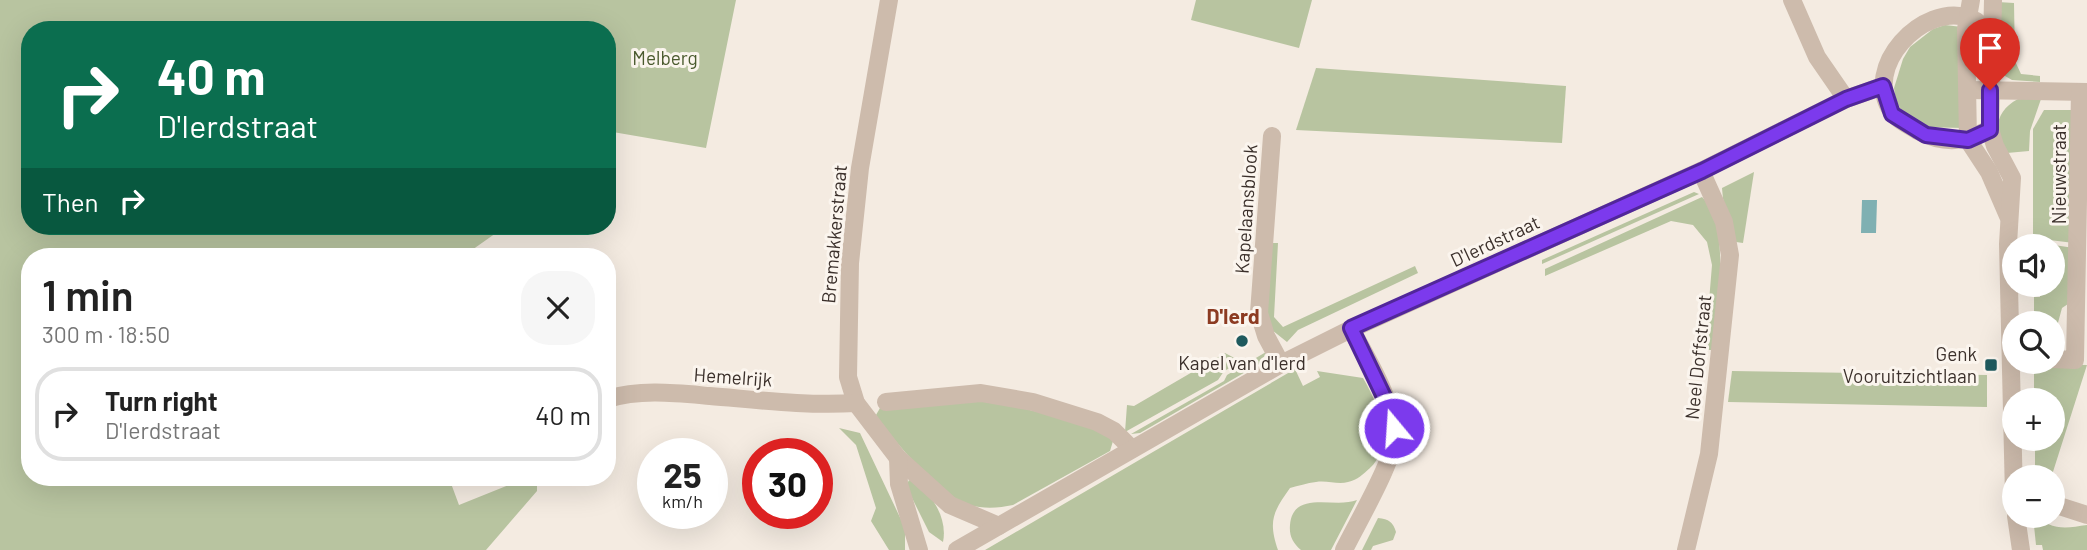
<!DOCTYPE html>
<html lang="en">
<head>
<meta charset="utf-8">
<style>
	:root { --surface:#fff; --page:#f6f6f6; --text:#222; --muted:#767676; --line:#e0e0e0 }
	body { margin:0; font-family:Barlow,sans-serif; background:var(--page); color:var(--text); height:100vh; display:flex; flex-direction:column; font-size:26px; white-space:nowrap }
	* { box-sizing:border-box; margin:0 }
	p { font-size:23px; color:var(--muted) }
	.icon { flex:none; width:38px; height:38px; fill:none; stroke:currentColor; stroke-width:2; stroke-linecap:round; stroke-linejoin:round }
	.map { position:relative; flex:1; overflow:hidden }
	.side { position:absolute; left:21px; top:248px; width:595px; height:238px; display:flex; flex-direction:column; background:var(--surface); border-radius:28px; box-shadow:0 7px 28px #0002 }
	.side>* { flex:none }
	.top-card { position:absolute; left:21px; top:21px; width:595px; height:214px; border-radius:28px; box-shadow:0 7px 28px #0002; background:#0b6e4f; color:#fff; overflow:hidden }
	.buttons { position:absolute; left:2002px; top:234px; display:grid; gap:14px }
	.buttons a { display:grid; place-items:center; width:63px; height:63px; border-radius:50%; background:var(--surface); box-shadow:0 7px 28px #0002; font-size:35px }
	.speed { position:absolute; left:637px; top:438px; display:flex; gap:14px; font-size:35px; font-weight:700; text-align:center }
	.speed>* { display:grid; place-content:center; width:91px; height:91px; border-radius:50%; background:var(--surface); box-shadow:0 7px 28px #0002; line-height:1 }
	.speed small { font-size:18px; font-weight:400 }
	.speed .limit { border:10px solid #d22; background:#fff; color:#111 }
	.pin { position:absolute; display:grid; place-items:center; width:60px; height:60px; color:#fff; margin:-72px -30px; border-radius:50% 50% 50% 0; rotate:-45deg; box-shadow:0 0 7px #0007 }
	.pin .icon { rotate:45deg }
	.me { position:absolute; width:77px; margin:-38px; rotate:342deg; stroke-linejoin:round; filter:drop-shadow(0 0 5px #0008) }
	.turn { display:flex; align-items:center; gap:24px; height:147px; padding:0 21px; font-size:32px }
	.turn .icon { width:91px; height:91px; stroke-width:2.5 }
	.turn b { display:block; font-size:49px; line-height:60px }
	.then { display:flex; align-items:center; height:66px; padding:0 21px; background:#0003; gap:14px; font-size:26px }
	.round { display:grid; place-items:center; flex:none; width:74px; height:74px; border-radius:28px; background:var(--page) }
	.head { display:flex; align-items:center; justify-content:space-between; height:119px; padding:0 21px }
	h1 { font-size:42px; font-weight:600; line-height:52px }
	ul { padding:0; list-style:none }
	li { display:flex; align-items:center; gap:21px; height:94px; margin:0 14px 10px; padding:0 7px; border:4px solid var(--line); border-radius:28px }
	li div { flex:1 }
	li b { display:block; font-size:26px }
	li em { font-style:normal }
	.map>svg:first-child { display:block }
	.green { fill:#b8c4a0 }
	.water { fill:#7fb0b2 }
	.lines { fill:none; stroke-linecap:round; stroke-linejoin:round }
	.minor { stroke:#cdbbac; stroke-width:18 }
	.tertiary { stroke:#cdbbac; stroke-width:18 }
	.route-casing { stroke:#51269a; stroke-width:18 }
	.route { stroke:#7c3aed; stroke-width:12 }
	.poi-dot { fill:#1f5a5e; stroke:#fbf5ee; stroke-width:2.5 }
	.labels { text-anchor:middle; stroke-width:6; stroke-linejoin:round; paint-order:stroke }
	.park-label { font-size:19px; fill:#4a5a2e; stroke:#fbf5ee }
	.street-label { font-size:19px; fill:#3b302b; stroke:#fbf5ee }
	.poi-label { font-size:19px; fill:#3b302b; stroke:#fbf5ee; text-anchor:end }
	.neighbourhood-label { font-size:21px; font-weight:bold; fill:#8c3b22; stroke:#fbf5ee }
</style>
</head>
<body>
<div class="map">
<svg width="2087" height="550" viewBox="0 0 2087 550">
	<rect width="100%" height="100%" fill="#f4ebe1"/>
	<!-- green -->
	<g class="green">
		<polygon points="0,0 736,0 706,148 607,131 607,30 30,30 30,226 506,226 462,257 30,257 30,478 449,478 459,505 526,478 537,478 537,491 486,550 0,550"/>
		<polygon points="1196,0 1312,0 1299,48 1191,20"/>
		<polygon points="1998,2 2014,3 2015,61 2021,74 2040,76 2040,82 2012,80 2005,76 1998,67"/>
		<polygon points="1945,25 1962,27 1962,128 1926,127 1902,111 1896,101 1894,88 1903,59 1910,47 1933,29"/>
		<polygon points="1316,68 1566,86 1562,143 1296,130"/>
		<path d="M2018,99H2041L2030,131L2029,151L2007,153C1992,133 1995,111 2018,99Z"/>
		<polygon points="2044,110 2075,110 2074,243 2033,238 2033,129"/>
		<polygon points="1754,172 1743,243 1736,242 1723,199 1722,188"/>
		<polygon points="1694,192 1699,194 1542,264 1542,260"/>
		<path d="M1702,197C1733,228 1716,310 1712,350H1705L1712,265L1707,242L1693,225L1671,221L1545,276V269Z"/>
		<polygon points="2034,242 2074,248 2068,304 2062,308 2053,341 2053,324 2034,324 2034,297 2040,297 2039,285 2053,285 2053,247 2034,247"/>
		<polygon points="1270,243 1278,243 1274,317 1283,327 1415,266 1418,273 1298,330 1287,342 1272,330 1264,304"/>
		<polygon points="1266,352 1261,363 1140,433 1131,434 1224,381 1227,375"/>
		<polygon points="1225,353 1242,362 1224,371 1218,380 1125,432 1127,405 1134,406"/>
		<polygon points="2034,364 2087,365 2051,478 2035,474 2035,439 2053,439 2053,401 2034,401"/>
		<path d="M1295,369L1303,386L1320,377L1317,371L1363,378C1378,403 1395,444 1370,468C1363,474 1358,480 1348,482C1338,485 1327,480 1316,482C1307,483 1298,486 1290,488C1273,512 1268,521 1278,550H985Z"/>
		<polygon points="1732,371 1987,375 1987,407 1728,402"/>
		<path d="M982,398L1101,428L1113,441L1110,451L1013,505C999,508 984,509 969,505C943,498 891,439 876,415L880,408Z"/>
		<polygon points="839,428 860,433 905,528 905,550 889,550 871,521 876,508 856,445"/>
		<path d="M909,480C931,490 948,518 943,542L929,532L906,486Z"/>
		<path d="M1357,500L1331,550H1301C1293,543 1289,536 1290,525C1293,489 1335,509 1357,500Z"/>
		<path d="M2033,516C2041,517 2041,521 2048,524C2062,530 2072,527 2087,525V550H2043L2042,545H2036Z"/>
		<path d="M1378,518C1389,519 1393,522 1396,532L1393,540L1373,546L1371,550H1362Z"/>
	</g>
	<!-- water -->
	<polygon class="water" points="1862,200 1877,200 1876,233 1861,233"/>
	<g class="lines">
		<!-- minor -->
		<g class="minor">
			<polyline points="889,0 860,168 850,263 848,377 856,403 898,458 950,505 999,526"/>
			<polyline points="1792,0 1817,57 1846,99"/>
			<path d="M1990,34C1984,28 1978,20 1969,18C1923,2 1861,67 1892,112C1897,120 1910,126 1918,131C1945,145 1965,142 1990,129"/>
			<polyline points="1968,90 2087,92"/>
			<polyline points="1272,136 1259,313 1266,336 1281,364"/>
			<polyline points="2053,359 2075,360 2080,92"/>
			<path d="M607,399C641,389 675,393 710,396C759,400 807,406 856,403"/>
			<polyline points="886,402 981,393 1033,402 1097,422 1114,431 1132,449"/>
			<polyline points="898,458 899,484 919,550"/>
			<polyline points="2053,504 2087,515"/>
			<polyline points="957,550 1281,364 1351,329 1701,171 1846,99 1883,86"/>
			<path d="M1344,550C1356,525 1393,463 1394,438C1396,405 1366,357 1351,329"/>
			<polyline points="1686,550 1709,454 1730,255 1724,222 1701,171"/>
		</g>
		<!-- tertiary -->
		<g class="tertiary">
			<polyline points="1971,0 1966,29 1968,140 1989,172 2008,216"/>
			<polyline points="1993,0 1990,129 1995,146 2012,178 2008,244 2014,496"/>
			<polyline points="2016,516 2021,550"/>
		</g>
	</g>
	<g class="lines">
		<!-- route casing -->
		<g class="route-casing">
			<polyline id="route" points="1394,428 1386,401 1351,328 1702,171 1846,99 1883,86 1892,114 1926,135 1968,140 1990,130 1990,90"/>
		</g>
		<!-- route -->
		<use href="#route" class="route"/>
	</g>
	<!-- markers -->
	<g class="poi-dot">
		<circle cx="1242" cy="341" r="7"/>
		<rect x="1984" y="358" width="14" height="14" rx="3.5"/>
	</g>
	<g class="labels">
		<!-- park labels -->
		<g class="park-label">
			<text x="665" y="65">Melberg</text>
		</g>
		<!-- street labels -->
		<g class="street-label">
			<text transform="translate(2059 174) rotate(-90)" y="7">Nieuwstraat</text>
			<text transform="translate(1246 209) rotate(-86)" y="7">Kapelaansblook</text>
			<text transform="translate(834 234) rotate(-85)" y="7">Bremakkerstraat</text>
			<text transform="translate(1495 241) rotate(-25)" y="7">D'Ierdstraat</text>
			<text transform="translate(1698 357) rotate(-84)" y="7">Neel Doffstraat</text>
			<text transform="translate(733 377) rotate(4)" y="7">Hemelrijk</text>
		</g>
		<!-- poi labels -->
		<g class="poi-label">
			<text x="1977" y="361">Genk<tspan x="1977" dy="22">Vooruitzichtlaan</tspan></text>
			<text x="1242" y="370" text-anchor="middle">Kapel van d'Ierd</text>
		</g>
		<!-- neighbourhood labels -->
		<g class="neighbourhood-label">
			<text x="1233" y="324">D'Ierd</text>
		</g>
	</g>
</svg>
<div class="buttons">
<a><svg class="icon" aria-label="sound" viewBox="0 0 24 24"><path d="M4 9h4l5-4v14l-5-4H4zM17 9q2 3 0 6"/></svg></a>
<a><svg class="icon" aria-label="search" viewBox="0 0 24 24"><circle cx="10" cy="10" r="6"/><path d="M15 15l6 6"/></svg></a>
<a>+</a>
<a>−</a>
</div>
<div class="speed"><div>25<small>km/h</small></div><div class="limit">30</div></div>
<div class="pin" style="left:1990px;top:90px;background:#d93025"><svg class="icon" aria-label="arrive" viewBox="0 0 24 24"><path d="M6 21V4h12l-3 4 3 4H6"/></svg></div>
<svg class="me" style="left:1394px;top:428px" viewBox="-20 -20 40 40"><circle r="17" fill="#7c3aed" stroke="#fff" stroke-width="3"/><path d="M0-11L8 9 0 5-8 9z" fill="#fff"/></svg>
<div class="top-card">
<div class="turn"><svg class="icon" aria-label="right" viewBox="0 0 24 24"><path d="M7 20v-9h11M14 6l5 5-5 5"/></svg><div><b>40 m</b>D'Ierdstraat</div></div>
<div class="then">Then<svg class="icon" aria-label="right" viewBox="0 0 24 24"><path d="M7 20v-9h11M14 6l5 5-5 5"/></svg></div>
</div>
<section class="side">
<div class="head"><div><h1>1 min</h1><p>300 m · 18:50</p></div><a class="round"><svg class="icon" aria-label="close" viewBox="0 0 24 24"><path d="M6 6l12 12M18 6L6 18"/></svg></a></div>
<ul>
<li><svg class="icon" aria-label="right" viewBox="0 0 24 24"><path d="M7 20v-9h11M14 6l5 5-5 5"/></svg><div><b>Turn right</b><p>D'Ierdstraat</p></div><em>40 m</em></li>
</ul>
</section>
</div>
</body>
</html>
